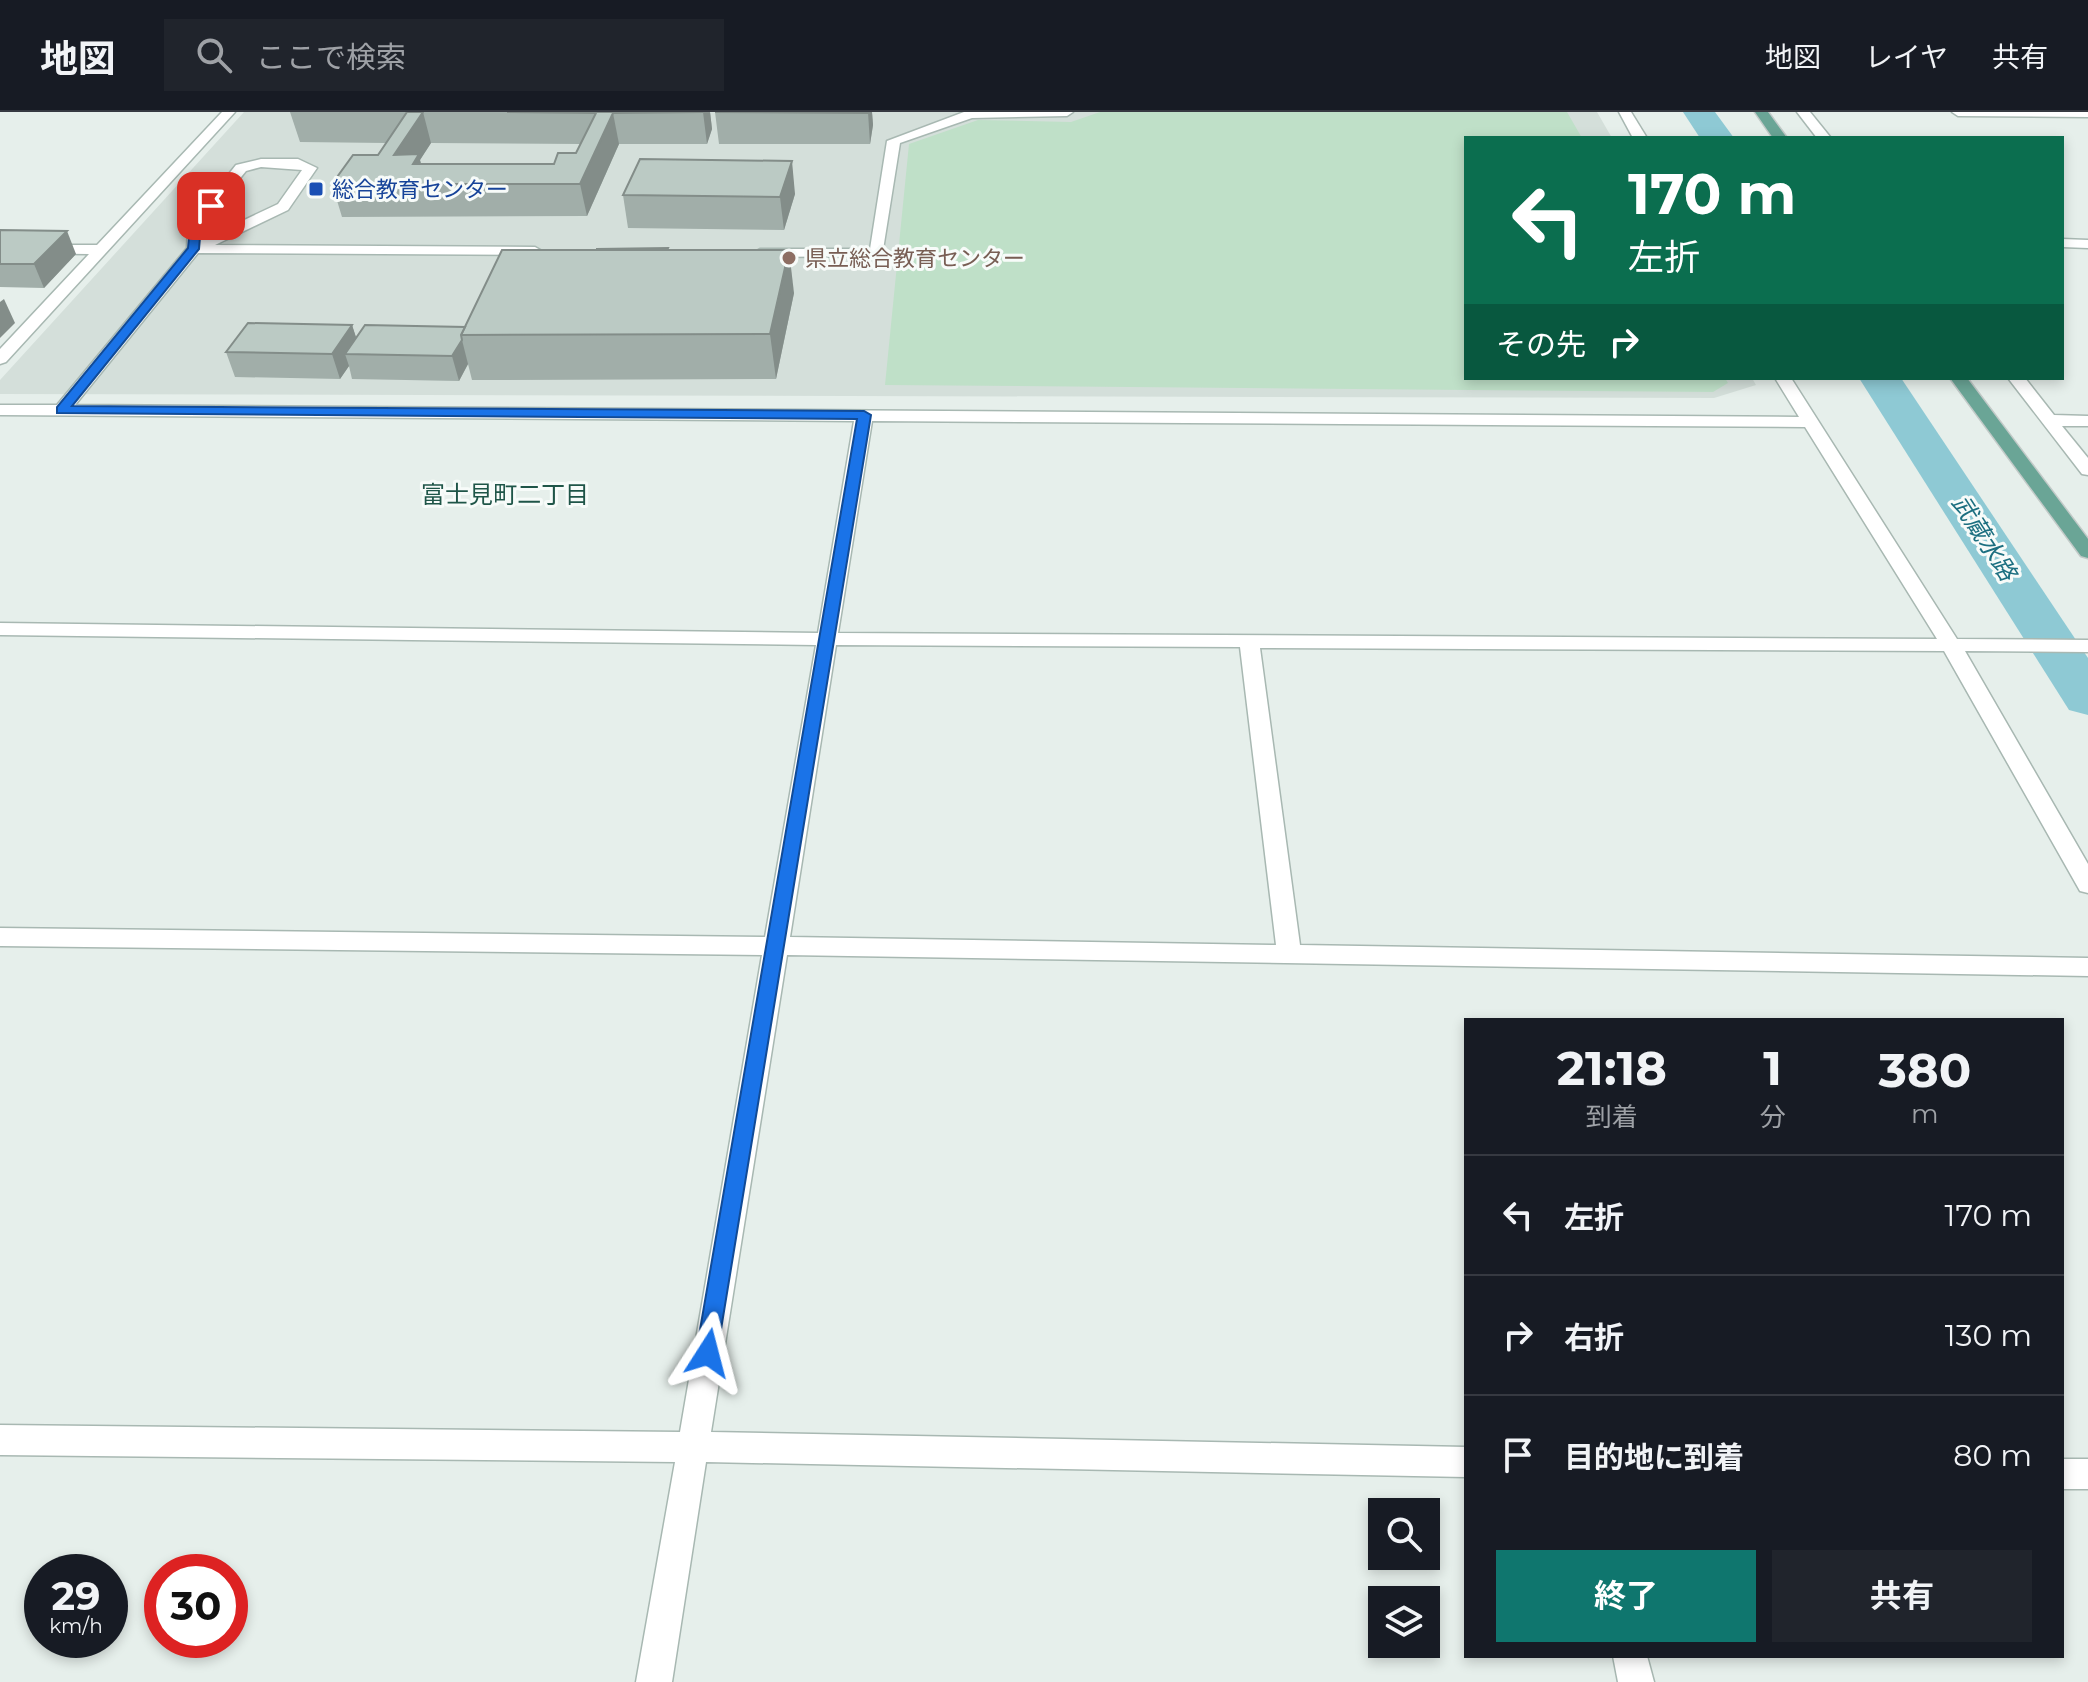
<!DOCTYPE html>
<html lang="ja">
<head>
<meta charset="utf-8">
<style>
	:root { --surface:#171b24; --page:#20242c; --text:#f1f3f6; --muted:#9ea1a6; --line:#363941; --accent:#0f766e }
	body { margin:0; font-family:Montserrat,"Noto Sans JP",sans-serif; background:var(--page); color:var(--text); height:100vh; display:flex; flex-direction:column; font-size:30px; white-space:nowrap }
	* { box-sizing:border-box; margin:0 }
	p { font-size:26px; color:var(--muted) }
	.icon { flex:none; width:44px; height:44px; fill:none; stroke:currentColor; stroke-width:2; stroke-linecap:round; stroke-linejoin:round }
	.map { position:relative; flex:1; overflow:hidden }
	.panel { position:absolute; left:1464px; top:906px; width:600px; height:640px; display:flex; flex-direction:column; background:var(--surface); border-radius:0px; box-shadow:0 4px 12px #0003 }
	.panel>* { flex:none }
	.hud { position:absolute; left:1464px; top:24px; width:600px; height:244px; border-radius:0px; box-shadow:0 4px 12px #0003; background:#0b6e4f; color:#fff; overflow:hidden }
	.fabs { position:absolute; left:1368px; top:1386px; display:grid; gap:16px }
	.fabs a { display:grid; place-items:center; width:72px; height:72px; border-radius:0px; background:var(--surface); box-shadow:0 4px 12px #0003; font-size:40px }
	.speed { position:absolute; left:24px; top:1442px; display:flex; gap:16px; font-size:40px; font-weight:700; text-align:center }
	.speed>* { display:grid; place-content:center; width:104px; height:104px; border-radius:50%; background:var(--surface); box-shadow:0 4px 12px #0003; line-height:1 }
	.speed small { font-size:20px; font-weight:400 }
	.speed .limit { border:12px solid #d22; background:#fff; color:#111 }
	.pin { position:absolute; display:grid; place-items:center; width:68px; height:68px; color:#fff; margin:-34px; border-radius:16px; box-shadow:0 4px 12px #0006 }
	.me { position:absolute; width:88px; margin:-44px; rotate:9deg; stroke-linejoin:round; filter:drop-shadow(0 0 6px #0008) }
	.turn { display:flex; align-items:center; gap:28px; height:168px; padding:0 32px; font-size:36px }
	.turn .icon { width:104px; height:104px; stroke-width:2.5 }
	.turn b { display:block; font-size:56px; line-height:68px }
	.then { display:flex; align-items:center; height:76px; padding:0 32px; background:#0003; gap:16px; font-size:30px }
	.eta { display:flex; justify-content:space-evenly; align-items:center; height:136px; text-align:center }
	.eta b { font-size:48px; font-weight:700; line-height:56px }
	.cta { display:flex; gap:16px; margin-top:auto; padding:16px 32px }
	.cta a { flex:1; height:92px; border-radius:0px; background:var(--accent); color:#fff; font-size:32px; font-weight:700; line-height:92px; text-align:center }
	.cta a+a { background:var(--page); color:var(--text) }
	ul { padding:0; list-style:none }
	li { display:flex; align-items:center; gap:24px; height:120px; padding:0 32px; border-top:2px solid var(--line) }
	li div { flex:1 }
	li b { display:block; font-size:30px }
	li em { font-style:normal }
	header { display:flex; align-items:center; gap:48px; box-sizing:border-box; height:112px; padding:0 40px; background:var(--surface); border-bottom:2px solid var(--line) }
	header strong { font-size:38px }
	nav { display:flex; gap:44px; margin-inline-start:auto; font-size:28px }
	.search { width:560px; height:72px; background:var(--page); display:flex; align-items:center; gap:20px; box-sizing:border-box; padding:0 28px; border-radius:0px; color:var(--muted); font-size:30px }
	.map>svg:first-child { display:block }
	.built { fill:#d4dfda }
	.green { fill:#bfe0c8 }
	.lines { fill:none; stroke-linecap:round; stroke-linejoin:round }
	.canal { fill:#8ec9d4; fill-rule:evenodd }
	.minor-casing { stroke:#a8b8b2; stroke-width:3 }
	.major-casing { stroke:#c2cac8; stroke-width:3 }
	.minor { fill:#fff; fill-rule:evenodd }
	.major { fill:#6aa596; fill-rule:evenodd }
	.wall { fill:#a1aea9; fill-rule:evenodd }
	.shaded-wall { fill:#838d89 }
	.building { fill:#bbcac4; stroke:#838d89; stroke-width:2 }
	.route { fill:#1a73e8; stroke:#114b97; stroke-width:2 }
	.transit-dot { fill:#1a4fb4; stroke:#f7fbf9; stroke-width:3 }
	.education-dot { fill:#8d6e63; stroke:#f7fbf9; stroke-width:3 }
	.labels { text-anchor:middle; stroke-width:6; stroke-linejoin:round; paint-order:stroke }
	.far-transit-label { font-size:22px; fill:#164399; stroke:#f7fbf9; text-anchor:start }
	.far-education-label { font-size:22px; fill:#785e54; stroke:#f7fbf9; text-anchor:start }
	.far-neighbourhood-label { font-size:24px; fill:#1f5548; stroke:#f7fbf9 }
	.far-water-label { font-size:24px; font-style:italic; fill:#1c6f80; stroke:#f7fbf9 }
</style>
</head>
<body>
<header>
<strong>地図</strong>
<div class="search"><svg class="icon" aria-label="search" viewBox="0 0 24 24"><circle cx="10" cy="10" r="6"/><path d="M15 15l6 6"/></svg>ここで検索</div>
<nav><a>地図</a><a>レイヤ</a><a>共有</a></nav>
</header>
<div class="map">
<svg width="2088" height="1570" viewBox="0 0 2088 1570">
	<rect width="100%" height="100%" fill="#e6efeb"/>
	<!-- built -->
	<polygon class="built" points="244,0 1597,0 1612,26 1466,26 1466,266 1752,266 1756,273 1714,286 0,282 0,268"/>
	<!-- green -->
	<polygon class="green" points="1100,0 1567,0 1582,26 1466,26 1466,266 1725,266 1728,271 1713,280 885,273 909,32 978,8 1071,10"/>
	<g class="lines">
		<!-- canal -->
		<g class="canal">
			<polygon points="1683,0 1715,0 1734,26 1700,26"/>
			<polygon points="1859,266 1901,266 2088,546 2088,603 2069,598"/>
		</g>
		<!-- minor casing -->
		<g class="minor-casing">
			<g id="minor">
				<polygon points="222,0 235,0 6,250 0,252 0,237 89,142 0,141 0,133 97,133"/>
				<polygon points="964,0 1073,0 1067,4 972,6 900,31 882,144 760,145 753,141 760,137 870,137 887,29"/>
				<polygon points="1619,0 1631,0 1647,26 1633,26"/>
				<polygon points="1797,0 1810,0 1831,26 1817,26"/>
				<polygon points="1952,0 2088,0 2088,5 1958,4"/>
				<path d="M261,47H298L317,56L288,98L215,133L535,135L542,139L535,143L198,141L75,293L1799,305L1775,266H1791L1957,527L2088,528V540L1965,539L2088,752V781L2080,779L1944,539L1260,536L1300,833L2088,846V864L787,843L711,1320L1466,1335V1365L706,1350L672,1570H636L675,1350L0,1343V1313L680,1320L762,843L0,834V816L765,825L816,533L0,523V511L818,521L854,309L0,303V293H57L187,136L188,113L236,53ZM261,55L302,58L278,92L202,128V113L246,59ZM872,309L1805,315L1937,527L838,521ZM836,533L1240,535L1276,833L790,825Z"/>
				<polygon points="2062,127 2088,128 2088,136 2062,135"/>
				<polygon points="2008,266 2025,266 2054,303 2088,304 2088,314 2062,314 2088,346 2088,363 2082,362"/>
				<rect x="2062" y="1347" width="26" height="30"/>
				<polygon points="1613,1544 1647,1544 1654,1570 1618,1570"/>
			</g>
		</g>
		<!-- major casing -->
		<g class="major-casing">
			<g id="major">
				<polygon points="1755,0 1768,0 1787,26 1773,26"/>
				<polygon points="1950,266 1967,266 2088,427 2088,446 2081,444"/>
			</g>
		</g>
		<!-- minor -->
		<use href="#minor" class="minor"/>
		<!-- major -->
		<use href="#major" class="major"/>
	</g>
	<!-- wall -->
	<g class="wall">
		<path d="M290,0H710L712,17L707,32H619L587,104L342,105L332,72L378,43L386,31L300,30ZM431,31L581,32L576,41L554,52H421L420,48Z"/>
		<polygon points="715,0 872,0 873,13 870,32 719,32"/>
		<polygon points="795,82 784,118 628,116 623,83"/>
		<polygon points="0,118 76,142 44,176 0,175"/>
		<polygon points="668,138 794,181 776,267 472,268 468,252 459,269 352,267 349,254 340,267 235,265 226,240 352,213 356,226 465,215"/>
	</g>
	<!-- shaded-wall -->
	<g class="shaded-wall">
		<polygon points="423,0 431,31 420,48 426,72 394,43"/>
		<polygon points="703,0 710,0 712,17 707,32"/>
		<polygon points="868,0 872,0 873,13 870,32"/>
		<polygon points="613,1 619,32 587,104 580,72"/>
		<polygon points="792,49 795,82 784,118 780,85"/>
		<polygon points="67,119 76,142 44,176 34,152"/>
		<polygon points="789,138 794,181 776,267 770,222"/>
		<polygon points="4,187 15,211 0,226 0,190"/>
		<polygon points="352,213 360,237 345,242 349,254 340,267 332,242"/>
		<polygon points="462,228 468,252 459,269 452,244"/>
	</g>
	<!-- building -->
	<g class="building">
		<polygon points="407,0 423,0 394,43 419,42 413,52 554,52 558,41 576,41 596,1 507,0 703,0 613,1 580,72 332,72 353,43 378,43"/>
		<polygon points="715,0 868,0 868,1"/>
		<polygon points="640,47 792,49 780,85 623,83"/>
		<polygon points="0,118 67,119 34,152 0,152"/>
		<polygon points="668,136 667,138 597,138 597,137"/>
		<polygon points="502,138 789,138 770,222 461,223"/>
		<polygon points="248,211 352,213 332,242 226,240"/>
		<polygon points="365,213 465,215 461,223 462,228 452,244 345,242"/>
	</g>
	<!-- route -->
	<polygon class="route" points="207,92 216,94 201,113 199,137 72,294 864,299 871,303 716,1248 708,1251 700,1248 696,1241 857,307 57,301 57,295 188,136 190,113"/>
	<!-- markers -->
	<rect class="transit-dot" x="308" y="69" width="16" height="16" rx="4"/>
	<circle class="education-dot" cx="789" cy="146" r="8"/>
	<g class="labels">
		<!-- far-transit labels -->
		<g class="far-transit-label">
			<text x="332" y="85">総合教育センター</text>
		</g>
		<!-- far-education labels -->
		<g class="far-education-label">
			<text x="805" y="154">県立総合教育センター</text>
		</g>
		<!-- far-neighbourhood labels -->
		<g class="far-neighbourhood-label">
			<text x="505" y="391">富士見町二丁目</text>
		</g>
		<!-- far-water labels -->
		<g class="far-water-label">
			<text transform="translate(1984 426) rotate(57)" y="8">武蔵水路</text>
		</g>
	</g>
</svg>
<div class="fabs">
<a><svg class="icon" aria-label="search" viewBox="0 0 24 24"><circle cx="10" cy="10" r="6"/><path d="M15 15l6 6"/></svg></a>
<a><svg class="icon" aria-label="layers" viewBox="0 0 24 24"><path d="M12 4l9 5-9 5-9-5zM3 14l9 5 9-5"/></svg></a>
</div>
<div class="speed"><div>29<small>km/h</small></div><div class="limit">30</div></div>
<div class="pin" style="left:211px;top:94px;background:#d93025"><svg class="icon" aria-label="arrive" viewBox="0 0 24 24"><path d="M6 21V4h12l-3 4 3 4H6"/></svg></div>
<svg class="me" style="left:708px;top:1241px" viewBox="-20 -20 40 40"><path d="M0-17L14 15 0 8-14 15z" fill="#1a73e8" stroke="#fff" stroke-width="4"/></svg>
<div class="hud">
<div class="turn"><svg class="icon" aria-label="left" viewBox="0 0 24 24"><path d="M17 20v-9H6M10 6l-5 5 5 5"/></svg><div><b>170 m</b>左折</div></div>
<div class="then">その先<svg class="icon" aria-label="right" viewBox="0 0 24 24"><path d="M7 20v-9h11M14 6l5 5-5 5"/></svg></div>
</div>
<section class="panel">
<div class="eta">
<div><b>21:18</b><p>到着</p></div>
<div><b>1</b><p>分</p></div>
<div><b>380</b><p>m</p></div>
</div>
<ul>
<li><svg class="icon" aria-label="left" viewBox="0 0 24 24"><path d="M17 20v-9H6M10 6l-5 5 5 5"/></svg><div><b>左折</b></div><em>170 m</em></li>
<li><svg class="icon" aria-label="right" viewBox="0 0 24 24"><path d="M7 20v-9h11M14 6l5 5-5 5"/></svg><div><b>右折</b></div><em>130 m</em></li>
<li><svg class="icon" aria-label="arrive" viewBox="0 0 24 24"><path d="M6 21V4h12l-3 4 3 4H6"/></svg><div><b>目的地に到着</b></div><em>80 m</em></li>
</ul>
<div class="cta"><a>終了</a><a>共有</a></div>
</section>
</div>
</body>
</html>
